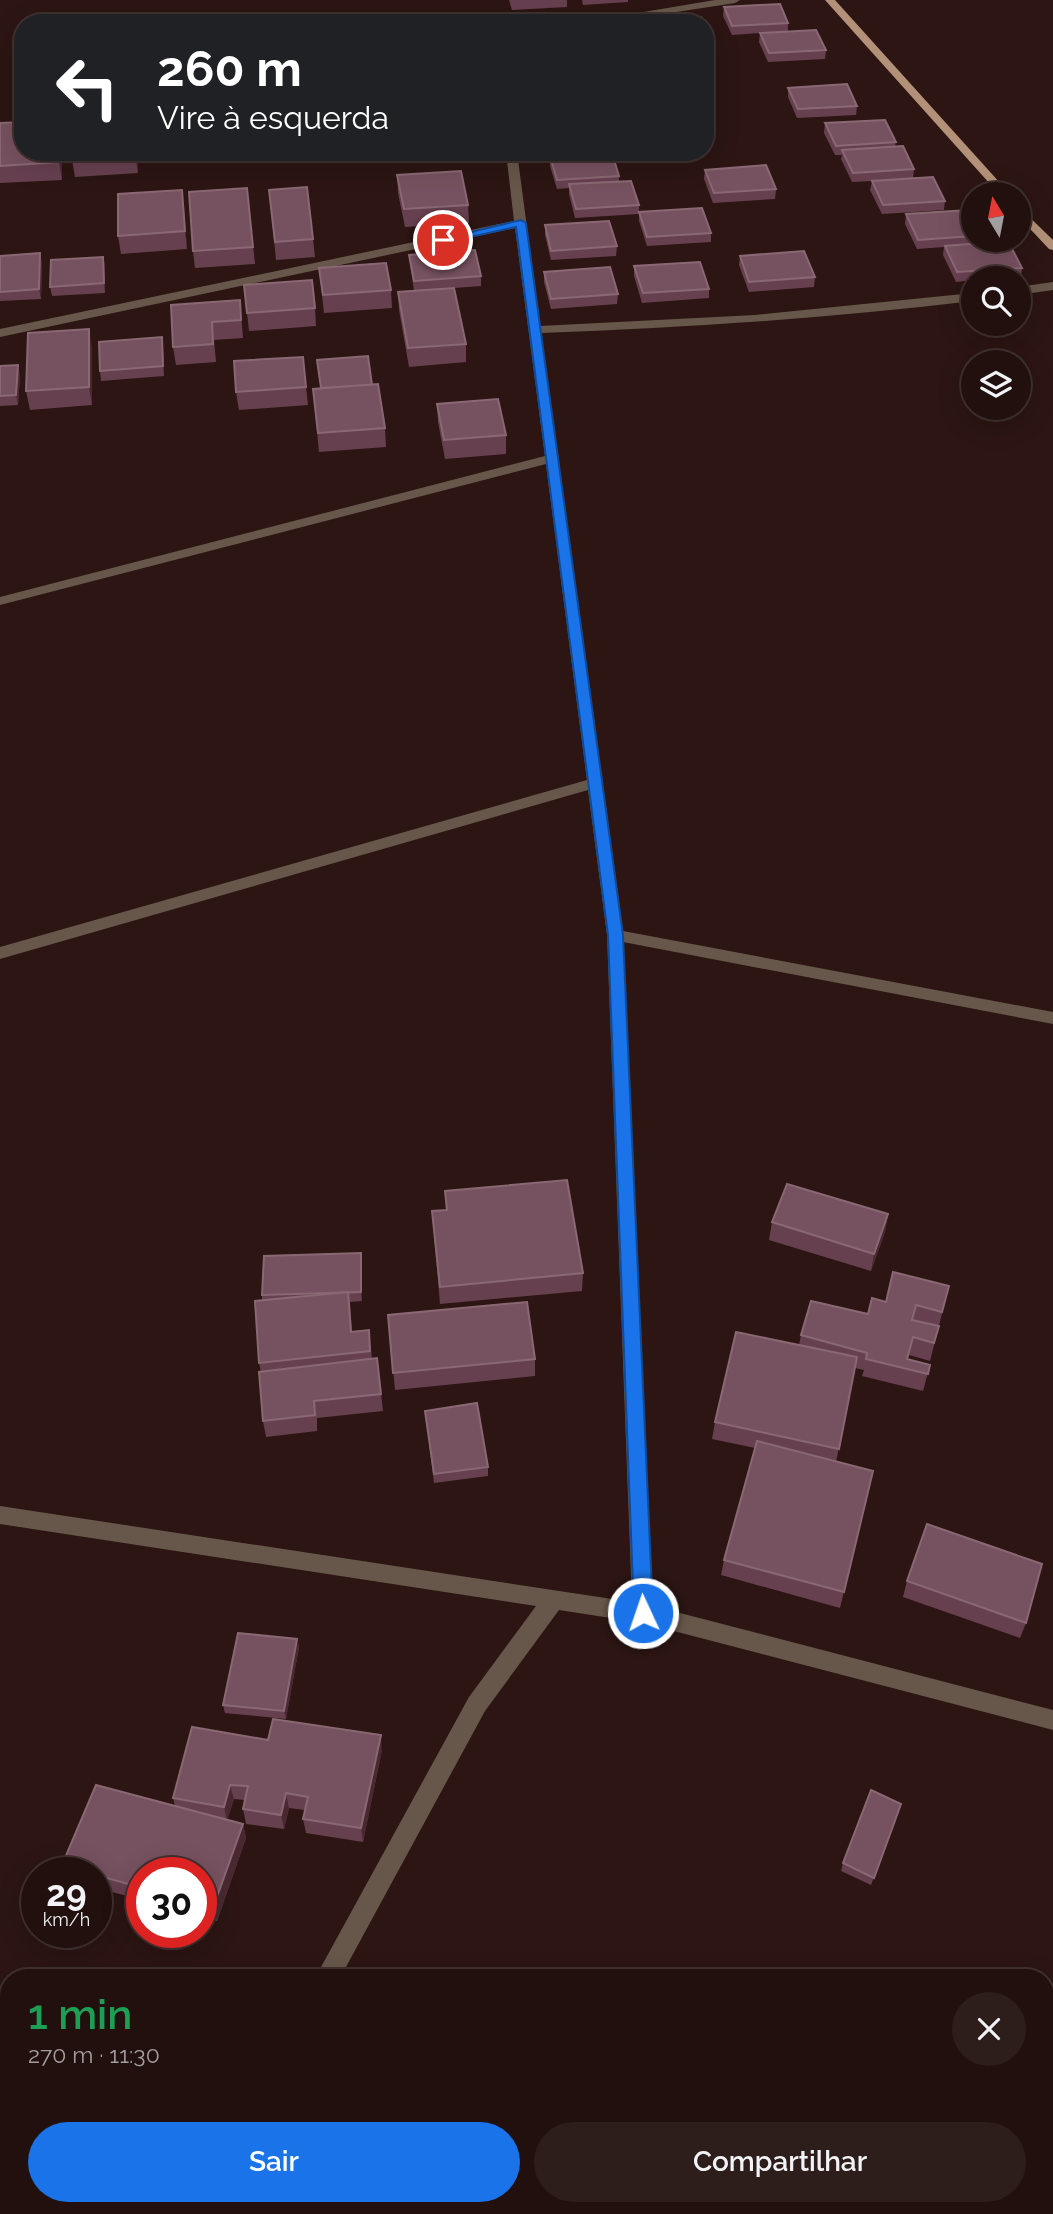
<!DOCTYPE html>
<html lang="pt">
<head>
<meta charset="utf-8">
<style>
	:root { --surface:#21100e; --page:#2d1e1c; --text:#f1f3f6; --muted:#a29d9e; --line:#3e302e; --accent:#1a73e8 }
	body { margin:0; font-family:Raleway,sans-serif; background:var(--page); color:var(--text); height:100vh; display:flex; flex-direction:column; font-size:26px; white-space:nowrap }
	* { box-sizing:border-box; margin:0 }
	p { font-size:23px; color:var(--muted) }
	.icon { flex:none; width:38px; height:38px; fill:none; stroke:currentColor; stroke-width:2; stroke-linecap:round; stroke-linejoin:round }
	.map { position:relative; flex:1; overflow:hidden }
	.side { position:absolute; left:0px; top:1969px; width:1054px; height:247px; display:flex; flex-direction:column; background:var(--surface); border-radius:28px 28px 0 0; box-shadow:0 7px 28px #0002,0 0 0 2px var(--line) }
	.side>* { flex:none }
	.guide { position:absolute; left:14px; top:14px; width:700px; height:147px; border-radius:28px; box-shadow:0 7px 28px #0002,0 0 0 2px var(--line); background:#202124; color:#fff; overflow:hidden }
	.needle { width:46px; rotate:350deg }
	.controls { position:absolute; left:961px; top:182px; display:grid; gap:14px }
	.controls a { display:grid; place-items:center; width:70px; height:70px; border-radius:50%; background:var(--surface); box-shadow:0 7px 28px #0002,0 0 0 2px var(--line); font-size:35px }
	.speed { position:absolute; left:21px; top:1857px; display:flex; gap:14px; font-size:35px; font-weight:700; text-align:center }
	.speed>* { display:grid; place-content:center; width:91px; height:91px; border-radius:50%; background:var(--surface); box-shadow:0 7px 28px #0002,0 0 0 2px var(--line); line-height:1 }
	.speed small { font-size:18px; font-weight:400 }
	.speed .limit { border:10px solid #d22; background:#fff; color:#111 }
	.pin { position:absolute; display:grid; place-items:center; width:60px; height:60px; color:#fff; margin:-30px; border:4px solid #fff; border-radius:50%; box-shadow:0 2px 7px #0007 }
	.me { position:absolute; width:77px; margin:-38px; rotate:357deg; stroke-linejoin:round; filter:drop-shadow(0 0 5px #0008) }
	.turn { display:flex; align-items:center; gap:24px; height:147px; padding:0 28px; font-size:32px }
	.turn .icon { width:91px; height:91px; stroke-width:2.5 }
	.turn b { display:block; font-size:49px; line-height:60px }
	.round { display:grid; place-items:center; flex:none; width:74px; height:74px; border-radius:37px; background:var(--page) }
	.headline { display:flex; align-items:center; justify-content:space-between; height:119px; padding:0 28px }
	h1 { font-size:42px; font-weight:600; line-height:52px; color:#1e9e55 }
	.action { display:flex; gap:14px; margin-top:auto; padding:14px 28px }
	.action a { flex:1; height:80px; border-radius:42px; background:var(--accent); color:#fff; font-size:28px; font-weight:600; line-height:80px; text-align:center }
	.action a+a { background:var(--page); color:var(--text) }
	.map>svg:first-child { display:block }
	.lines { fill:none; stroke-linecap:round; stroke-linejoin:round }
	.minor { fill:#67574a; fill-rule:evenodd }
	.major { fill:#b39178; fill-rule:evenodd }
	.wall { fill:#674050 }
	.shaded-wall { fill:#492831 }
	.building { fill:#76515f; stroke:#896873; stroke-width:2 }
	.route { fill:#1a73e8; stroke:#114b97; stroke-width:2 }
</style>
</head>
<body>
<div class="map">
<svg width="1053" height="2214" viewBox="0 0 1053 2214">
	<rect width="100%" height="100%" fill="#2c1513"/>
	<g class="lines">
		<!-- minor -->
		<g class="minor">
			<polygon points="715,0 740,0 735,3 605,23 578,23"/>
			<path d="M506,152H517L540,326L755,315L973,293V301C829,318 686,328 541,333L623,931L1053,1012V1024L623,942L653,1606L1053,1710V1730L643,1623L559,1610L485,1711L340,1978H315L469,1697L536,1606L0,1524V1506L632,1602L607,935L588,790L0,959V947L587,780L546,464L0,605V597L545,456L515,228L0,337V329L514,221Z"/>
			<polygon points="1053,282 1053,290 1018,295 1018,287"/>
			<polygon points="186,2207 213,2207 210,2214 183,2214"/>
		</g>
		<!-- major -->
		<g class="major">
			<polygon points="825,0 835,0 1010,194 999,194"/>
			<polygon points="1018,206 1053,240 1053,250 1049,249 1018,216"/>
		</g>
	</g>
	<!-- wall -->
	<g class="wall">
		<polygon points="509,0 567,0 567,7 512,10"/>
		<polygon points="582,0 628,0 628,2 583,5"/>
		<polygon points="724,7 788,23 788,31 826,50 825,59 768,62 759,42 760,33 732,35 723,16"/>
		<polygon points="705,28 709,37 708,46 705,46"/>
		<polygon points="788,88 857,106 856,115 797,118 788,97"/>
		<polygon points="0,123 23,152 62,152 62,180 0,183"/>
		<polygon points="825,123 896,142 895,146 914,169 913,178 945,201 944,210 882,214 870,190 872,181 852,182 841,159 842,155 835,155 824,133"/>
		<polygon points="137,152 138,173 75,177 72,160"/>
		<polygon points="227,152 263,152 263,153 228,155"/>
		<polygon points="292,152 354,152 355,159 293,163"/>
		<polygon points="547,152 609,152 619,176 619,181 639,205 639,214 575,218 569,194 569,188 557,189 550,166 550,157 548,158"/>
		<polygon points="705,170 776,189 775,199 713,203 704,179"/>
		<polygon points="397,175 468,205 469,223 405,227 398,193"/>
		<polygon points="247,188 255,264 195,268 193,251"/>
		<polygon points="182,190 187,249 121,254 118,236"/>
		<polygon points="269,190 313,239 315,257 276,260"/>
		<polygon points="639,212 711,233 711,242 647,246 639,221"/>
		<polygon points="906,214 973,218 973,240 981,240 981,243 1022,268 1021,277 973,278 973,280 956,282 943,255 944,247 917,249 905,224"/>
		<polygon points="545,225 617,246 616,256 551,260 545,235"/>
		<polygon points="409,255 481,276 481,286 414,291 410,264"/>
		<polygon points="0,256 42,263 41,299 0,301"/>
		<polygon points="740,256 815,277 814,287 749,292 739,265"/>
		<polygon points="103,257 105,266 105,293 52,296 50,287"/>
		<polygon points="634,266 709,289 709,298 642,303 634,276"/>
		<polygon points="319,268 391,290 392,308 324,313"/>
		<polygon points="544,272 618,294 617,304 551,309 544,282"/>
		<polygon points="244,285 315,308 316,326 249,331"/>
		<polygon points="398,292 466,344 466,362 409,367 399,310"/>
		<polygon points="240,300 243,338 214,340 216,362 176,365 173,347"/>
		<polygon points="92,347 92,405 30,410 26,391"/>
		<polygon points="163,347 164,376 101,381 100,371"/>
		<polygon points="0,366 20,375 18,405 0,406"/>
		<polygon points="372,385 385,428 386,447 319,452 313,389"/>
		<polygon points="306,387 308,405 239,410 236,392"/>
		<polygon points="437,404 506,435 506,454 445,459 438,422"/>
		<polygon points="445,1191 583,1273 582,1291 440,1304 432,1211 446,1210"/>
		<polygon points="888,1214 885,1232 871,1271 769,1240 772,1222"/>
		<polygon points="361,1253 362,1301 350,1302 352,1332 369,1330 372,1359 377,1358 383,1411 317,1418 317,1431 266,1437 263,1421 261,1372 259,1363 262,1300 262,1295"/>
		<polygon points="949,1286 930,1361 909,1355 908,1359 930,1365 923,1391 862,1376 864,1370 855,1368 836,1462 873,1471 840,1608 721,1575 724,1560 755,1448 712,1439 715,1422 799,1345 801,1335 868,1314 886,1302"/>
		<polygon points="388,1315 535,1359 535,1376 395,1390"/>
		<polygon points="425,1411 488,1467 488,1476 434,1483"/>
		<polygon points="907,1581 1026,1623 1020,1638 903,1597"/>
		<polygon points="297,1639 299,1647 286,1719 225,1713 223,1705"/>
		<polygon points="268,1740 382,1750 363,1842 306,1833 303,1819 305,1810 289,1808 284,1829 246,1824 243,1809 245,1800 234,1799 227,1820 243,1824 246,1838 217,1921 201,1917 201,1872 142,1872 142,1900 112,1892 106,1905 96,1902 96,1872 175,1806 173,1798"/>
		<polygon points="901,1804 871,1885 841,1871 843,1863"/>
		<polygon points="9,2016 9,2125 0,2122 0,2035"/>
	</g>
	<!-- shaded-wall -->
	<g class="shaded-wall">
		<polygon points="59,152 62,152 62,180 59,162"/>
		<polygon points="135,152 137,152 138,173 135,156"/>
		<polygon points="182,190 184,207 187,249 185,231"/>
		<polygon points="40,253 42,263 41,299 39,289"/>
		<polygon points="103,257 105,266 105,293 104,283"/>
		<polygon points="89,329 92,347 92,405 89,387"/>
		<polygon points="162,337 163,347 164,376 163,366"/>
		<polygon points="18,365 20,375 18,405 16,395"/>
		<polygon points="888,1214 885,1232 871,1271 874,1254"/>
		<polygon points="361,1253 362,1263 362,1301 361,1292"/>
		<polygon points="297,1639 299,1647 286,1719 284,1711"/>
		<polygon points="381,1735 382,1750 363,1842 361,1828"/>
		<polygon points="230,1785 234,1799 227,1821 224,1807"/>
		<polygon points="286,1793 289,1808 284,1829 281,1815"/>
		<polygon points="243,1824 246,1838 217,1921 213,1908"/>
		<polygon points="107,1878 112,1892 106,1905 101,1892"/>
		<polygon points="103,2207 117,2207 114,2214 99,2214"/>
		<polygon points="481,2207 486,2207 483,2214 477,2214"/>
	</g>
	<!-- building -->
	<g class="building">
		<polygon points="780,4 788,23 732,26 724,7"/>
		<polygon points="701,17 703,23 646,23 645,21"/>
		<polygon points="705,28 709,37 705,37"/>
		<polygon points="816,30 826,50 769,53 760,33"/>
		<polygon points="847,84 857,106 798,109 788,88"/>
		<polygon points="885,120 896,142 836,146 825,123"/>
		<polygon points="23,122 23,152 59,152 59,162 0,166 0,123"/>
		<polygon points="903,146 914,169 853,173 842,150"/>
		<polygon points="72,152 135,152 135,156 72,160"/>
		<polygon points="292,152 319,152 292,154"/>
		<polygon points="612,153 619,176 557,180 550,156"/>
		<polygon points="766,165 776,189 714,193 705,170"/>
		<polygon points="461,171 468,205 404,209 397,175"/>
		<polygon points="933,177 945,201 883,205 872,181"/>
		<polygon points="631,181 639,205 576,209 569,184"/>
		<polygon points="307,187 313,239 275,242 269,190"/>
		<polygon points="247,188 253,247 193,251 189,192"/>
		<polygon points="182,190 185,231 118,236 118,194"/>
		<polygon points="702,208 711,233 647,237 639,212"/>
		<polygon points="969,210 973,218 973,236 918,240 906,214"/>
		<polygon points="609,221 617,246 551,251 545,225"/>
		<polygon points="1008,241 1022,268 957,272 945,246"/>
		<polygon points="475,250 481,276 414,281 409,255"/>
		<polygon points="804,251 815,277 749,282 740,256"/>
		<polygon points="40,253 39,289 0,292 0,256"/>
		<polygon points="103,257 104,283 50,287 51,260"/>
		<polygon points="700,262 709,289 643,293 634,266"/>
		<polygon points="386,263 391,290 323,295 319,268"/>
		<polygon points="610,267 618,294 551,299 544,272"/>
		<polygon points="312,280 315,308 247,313 244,285"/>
		<polygon points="454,288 466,344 408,348 398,292"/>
		<polygon points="240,300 241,320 212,322 213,344 173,347 171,305"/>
		<polygon points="89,329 89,387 26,391 28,333"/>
		<polygon points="162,337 163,366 100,371 99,342"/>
		<polygon points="368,356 372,385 321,388 317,360"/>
		<polygon points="303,357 306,387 236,392 234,361"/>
		<polygon points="18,365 16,395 0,396 0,366"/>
		<polygon points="378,384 385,428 318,433 313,389"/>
		<polygon points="498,399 506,435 444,440 437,404"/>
		<polygon points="567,1180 583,1273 440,1287 432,1211 447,1210 445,1191"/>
		<polygon points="787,1184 888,1214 874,1254 772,1222"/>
		<polygon points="361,1253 361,1292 262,1295 264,1256"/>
		<polygon points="893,1272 949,1286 942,1312 916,1305 912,1320 939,1326 934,1343 913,1337 907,1359 930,1365 928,1374 866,1359 867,1353 801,1335 811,1301 868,1314 872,1298 886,1302"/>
		<polygon points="348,1292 351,1332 369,1330 370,1351 259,1363 255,1301"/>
		<polygon points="527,1302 535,1359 393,1373 388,1315"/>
		<polygon points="736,1332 857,1357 839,1449 715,1422"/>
		<polygon points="377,1358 381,1394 314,1401 315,1415 263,1421 259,1372"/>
		<polygon points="477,1403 488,1467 434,1474 425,1411"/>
		<polygon points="757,1441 873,1471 844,1592 724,1560"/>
		<polygon points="927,1524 1042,1564 1026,1623 907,1581"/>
		<polygon points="238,1633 297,1639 284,1711 223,1705"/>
		<polygon points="273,1719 381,1735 361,1828 303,1819 308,1797 286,1793 281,1815 243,1809 248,1786 230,1785 224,1807 173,1798 192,1727 268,1740"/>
		<polygon points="96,1785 243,1824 213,1908 201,1905 201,1872 142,1872 142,1888 107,1878 101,1892 96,1891 96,1872 59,1872"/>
		<polygon points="871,1790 901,1804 874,1878 843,1863"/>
		<polygon points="9,2016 9,2117 0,2113 0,2035"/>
		<polygon points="0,2125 9,2129 9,2207 103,2207 99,2214 0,2214"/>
		<polygon points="419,2207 481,2207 477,2214 415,2214"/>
	</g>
	<!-- route -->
	<polygon class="route" points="521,220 526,223 623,935 653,1613 650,1619 643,1622 636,1619 634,1613 608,935 516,227 443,243 437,240"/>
</svg>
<div class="controls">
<a><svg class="needle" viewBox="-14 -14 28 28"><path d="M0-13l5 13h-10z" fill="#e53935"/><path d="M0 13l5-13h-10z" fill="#a29d9e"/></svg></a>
<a><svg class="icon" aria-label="search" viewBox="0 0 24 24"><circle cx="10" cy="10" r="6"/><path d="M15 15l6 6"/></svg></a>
<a><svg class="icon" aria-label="layers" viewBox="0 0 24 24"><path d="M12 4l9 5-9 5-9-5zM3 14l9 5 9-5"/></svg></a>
</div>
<div class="speed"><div>29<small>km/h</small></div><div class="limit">30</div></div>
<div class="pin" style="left:443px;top:240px;background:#d93025"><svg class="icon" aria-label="arrive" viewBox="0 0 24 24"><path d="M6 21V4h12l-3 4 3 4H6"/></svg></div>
<svg class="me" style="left:643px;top:1613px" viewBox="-20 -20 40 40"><circle r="17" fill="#1a73e8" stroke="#fff" stroke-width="3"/><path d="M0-11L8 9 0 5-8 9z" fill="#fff"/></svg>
<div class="guide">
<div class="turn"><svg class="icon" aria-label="left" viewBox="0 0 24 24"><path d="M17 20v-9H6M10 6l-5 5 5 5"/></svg><div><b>260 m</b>Vire à esquerda</div></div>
</div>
<section class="side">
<div class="headline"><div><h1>1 min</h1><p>270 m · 11:30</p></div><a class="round"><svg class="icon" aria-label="close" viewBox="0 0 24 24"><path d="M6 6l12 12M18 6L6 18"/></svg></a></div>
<div class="action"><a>Sair</a><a>Compartilhar</a></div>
</section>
</div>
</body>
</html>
